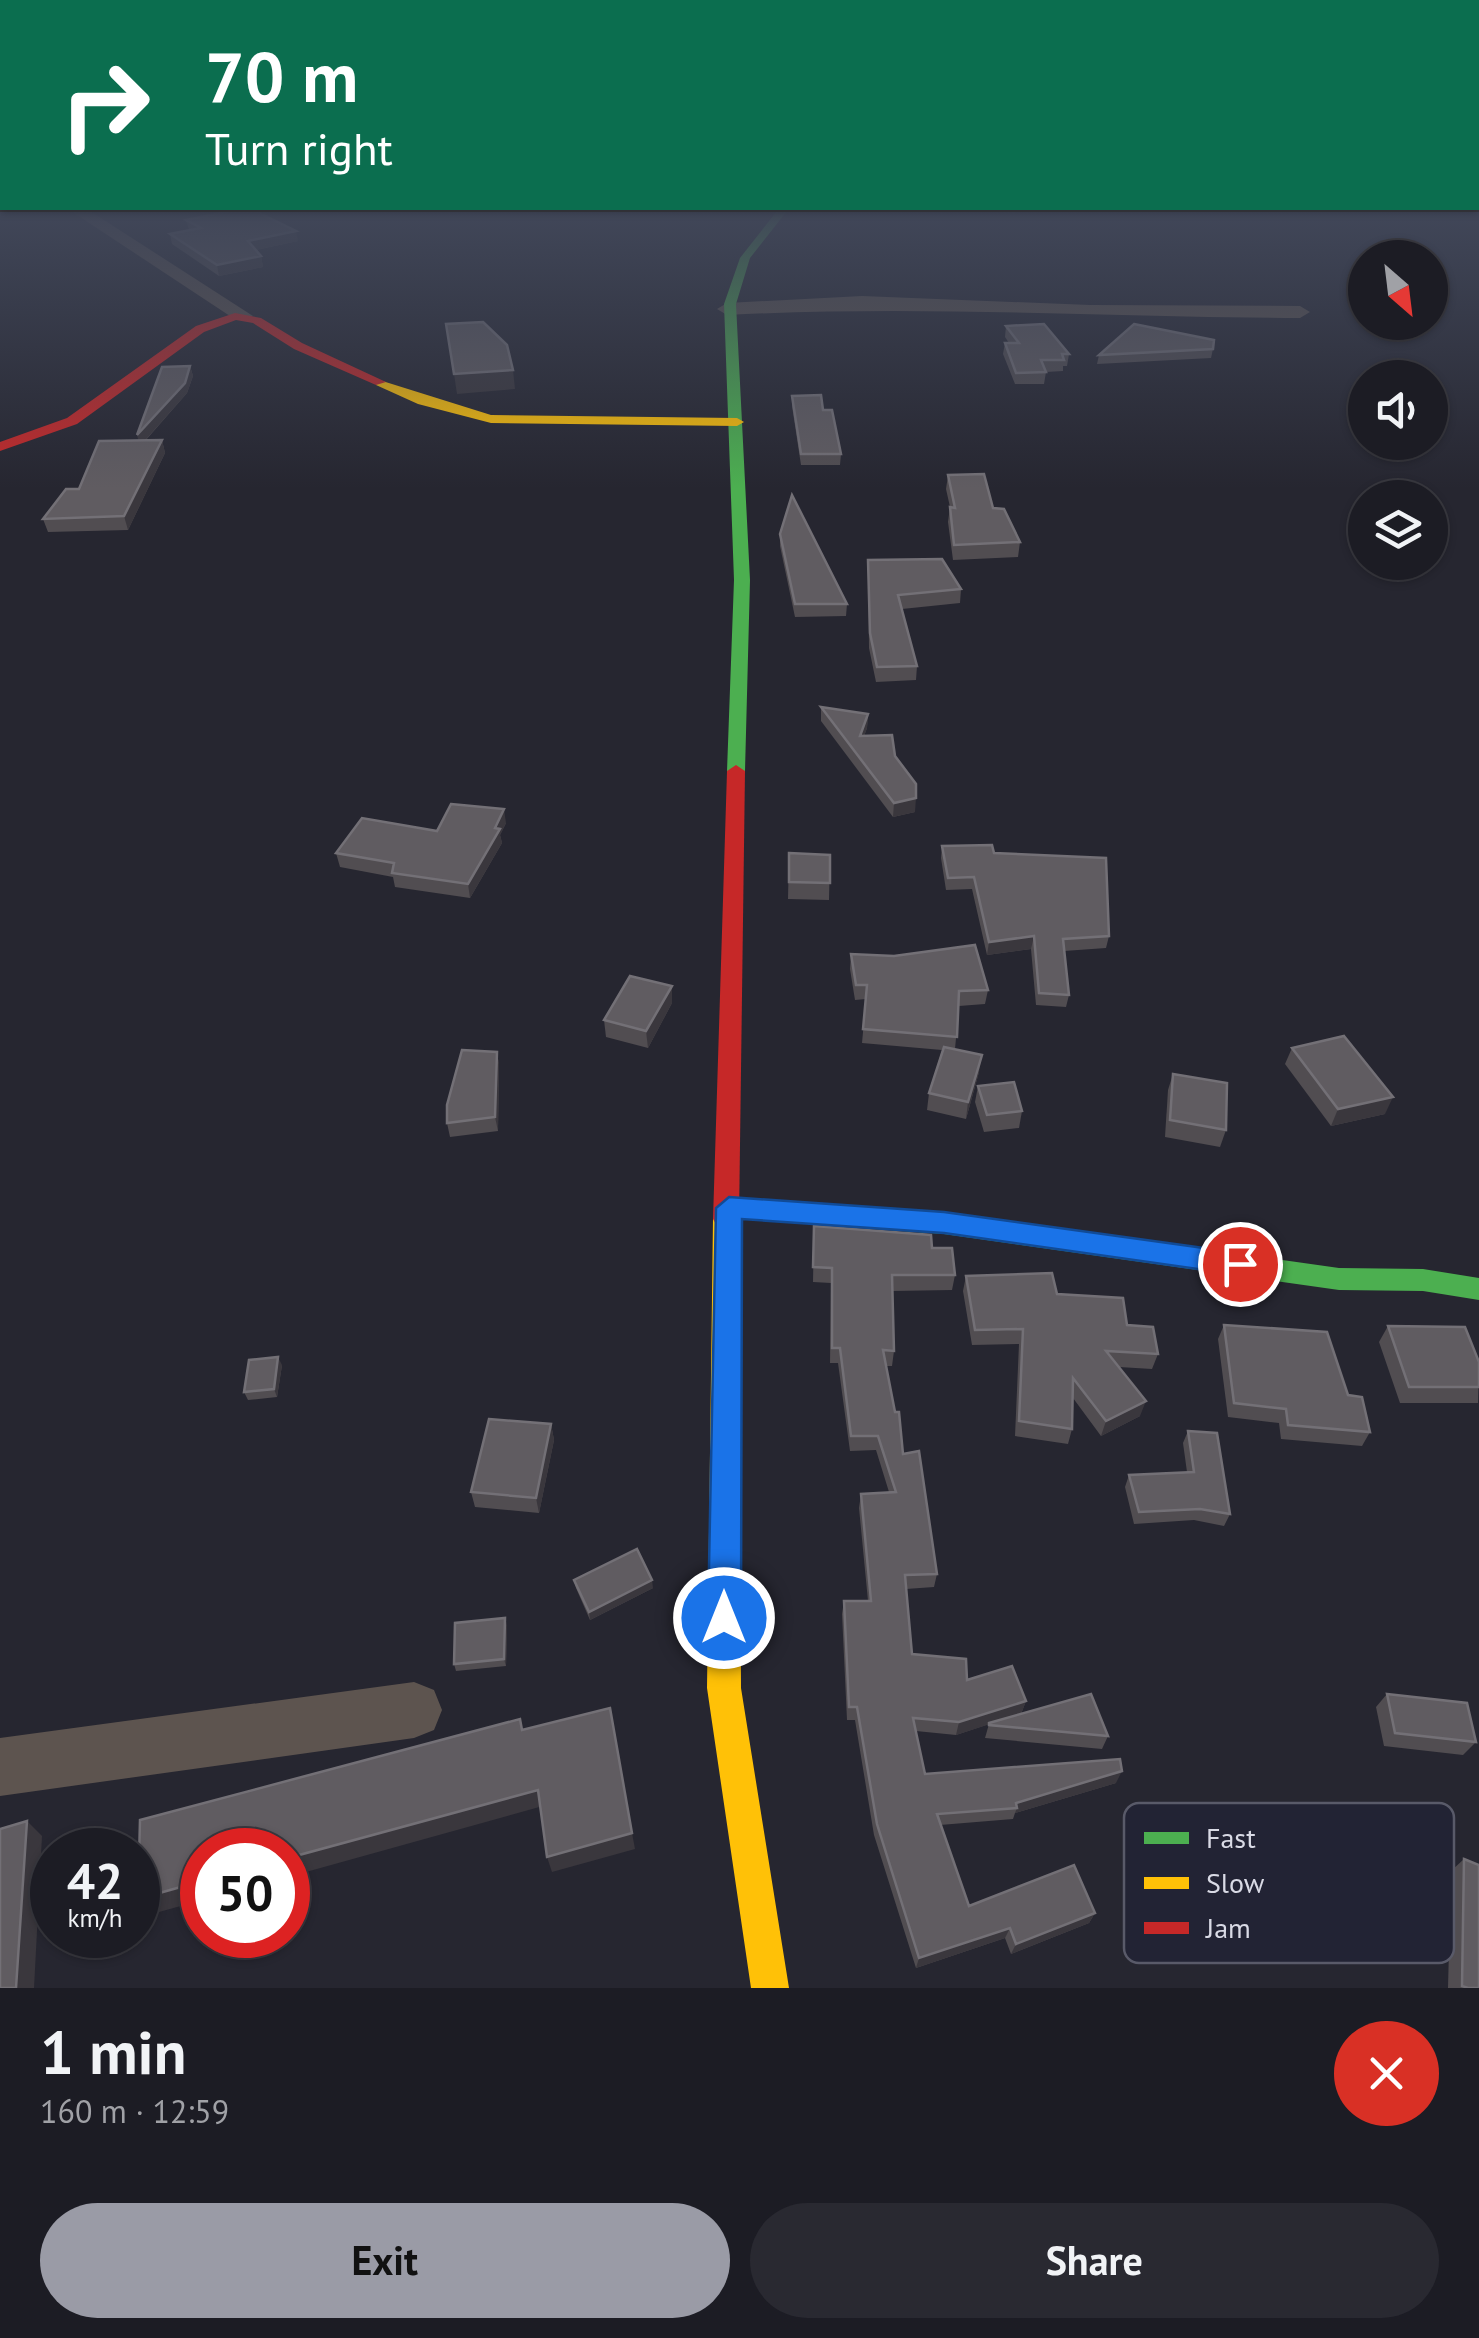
<!DOCTYPE html>
<html lang="en">
<head>
<meta charset="utf-8">
<style>
	:root { --surface:#1c1c24; --page:#292931; --text:#f1f3f6; --muted:#a0a1a6; --line:#3a3a41; --accent:#9a9ba6 }
	body { margin:0; font-family:"PT Sans",sans-serif; background:var(--page); color:var(--text); height:100vh; display:flex; flex-direction:column; font-size:38px; white-space:nowrap }
	* { box-sizing:border-box; margin:0 }
	p { font-size:32px; color:var(--muted) }
	.icon { flex:none; width:55px; height:55px; fill:none; stroke:currentColor; stroke-width:2; stroke-linecap:round; stroke-linejoin:round }
	.map { position:relative; height:1988px; overflow:hidden }
	.side { display:flex; flex-direction:column; background:var(--surface); flex:1 }
	.side>* { flex:none }
	.hud { position:absolute; left:0px; top:0px; width:1480px; height:210px; box-shadow:0 2px 8px #0004,0 0 0 2px var(--line); background:#0b6e4f; color:#fff; overflow:hidden }
	.needle { width:65px; rotate:152deg }
	.controls { position:absolute; left:1348px; top:240px; display:grid; gap:20px }
	.controls a { display:grid; place-items:center; width:100px; height:100px; border-radius:50%; background:var(--surface); box-shadow:0 2px 8px #0004,0 0 0 2px var(--line); font-size:50px }
	.speed { position:absolute; left:30px; top:1828px; display:flex; gap:20px; font-size:50px; font-weight:700; text-align:center }
	.speed>* { display:grid; place-content:center; width:130px; height:130px; border-radius:50%; background:var(--surface); box-shadow:0 2px 8px #0004,0 0 0 2px var(--line); line-height:1 }
	.speed small { font-size:25px; font-weight:400 }
	.speed .limit { border:15px solid #d22; background:#fff; color:#111 }
	.pin { position:absolute; display:grid; place-items:center; width:85px; height:85px; color:#fff; margin:-42px; border:5px solid #fff; border-radius:50%; box-shadow:0 2px 10px #0007 }
	.me { position:absolute; width:110px; margin:-55px; rotate:0deg; stroke-linejoin:round; filter:drop-shadow(0 0 8px #0008) }
	.turn { display:flex; align-items:center; gap:35px; height:210px; padding:0 40px; font-size:45px }
	.turn .icon { width:130px; height:130px; stroke-width:2.5 }
	.turn b { display:block; font-size:70px; line-height:85px }
	.round { display:grid; place-items:center; flex:none; width:105px; height:105px; border-radius:52px; background:var(--page) }
	.head { display:flex; align-items:center; justify-content:space-between; height:170px; padding:0 40px }
	h1 { font-size:60px; font-weight:800; line-height:75px }
	.cta { display:flex; gap:20px; margin-top:auto; padding:20px 40px }
	.cta a { flex:1; height:115px; border-radius:60px; background:var(--accent); color:#111; font-size:40px; font-weight:800; line-height:115px; text-align:center }
	.cta a+a { background:var(--page); color:var(--text) }
	.map>svg:first-child { display:block }
	.lines { fill:none; stroke-linecap:round; stroke-linejoin:round }
	.street { fill:#5d544f; fill-rule:evenodd }
	.fast { fill:#4caf50; fill-rule:evenodd }
	.slow { fill:#ffc107; fill-rule:evenodd }
	.jam { fill:#c62828; fill-rule:evenodd }
	.wall { fill:#514d51 }
	.shaded-wall { fill:#3a373d }
	.building { fill:#605c61; stroke:#737076; stroke-width:2.5 }
	.route { fill:#1a73e8; stroke:#114b97; stroke-width:2.5 }
	.key { fill:#222334; stroke:#595a69; stroke-width:2.5 }
	.key-label { font-size:28px; fill:#d9dae5 }
</style>
</head>
<body>
<div class="map">
<svg width="1479" height="1988" viewBox="0 0 1479 1988">
	<rect width="100%" height="100%" fill="#262630"/>
	<g class="lines">
		<!-- street -->
		<g class="street">
			<polygon points="71,211 90,211 253,316 236,320"/>
			<path d="M862,296L1090,305L1300,306L1310,312L1300,318C1109,317 918,305 727,315L717,309L727,303Z"/>
			<polygon points="414,1682 434,1690 442,1710 434,1730 414,1738 0,1796 0,1738"/>
		</g>
		<!-- fast -->
		<g class="fast">
			<polygon points="777,211 787,211 750,258 736,304 750,580 745,771 736,777 727,771 734,580 724,304 740,258"/>
			<polygon points="729,1198 944,1212 1339,1268 1423,1269 1479,1278 1479,1300 1423,1291 1339,1290 944,1234 729,1218 720,1215 716,1208 720,1201"/>
		</g>
		<!-- slow -->
		<g class="slow">
			<polygon points="376,379 491,415 737,418 744,422 737,426 491,423 418,404 376,385"/>
			<polygon points="726,1208 735,1212 739,1219 741,1688 789,1988 751,1988 707,1688 713,1219 717,1212"/>
		</g>
		<!-- jam -->
		<g class="jam">
			<polygon points="235,313 261,318 302,343 386,382 376,385 294,349 253,323 236,320 204,332 77,424 0,451 0,442 67,418 196,326"/>
			<polygon points="736,765 745,771 739,1219 735,1226 726,1230 717,1226 713,1219 727,771"/>
		</g>
	</g>
	<!-- wall -->
	<g class="wall">
		<polygon points="980,211 1016,211 1015,213"/>
		<polygon points="186,220 298,241 256,250 261,256 263,267 219,276 172,244 170,234 189,230"/>
		<polygon points="1006,326 1069,354 1067,366 1063,366 1063,371 1046,372 1044,384 1015,384 1003,354 1005,343 1009,343 1005,337"/>
		<polygon points="1213,349 1211,358 1097,364 1099,355"/>
		<polygon points="190,366 193,376 187,393 145,441 162,440 165,453 128,530 48,532 43,519 139,441"/>
		<polygon points="792,396 823,410 841,454 840,465 801,465 792,406"/>
		<polygon points="948,475 993,508 1020,542 1018,557 953,560 948,522 950,507 946,489"/>
		<polygon points="780,534 847,604 846,616 795,617 780,546"/>
		<polygon points="868,560 961,589 960,603 902,609 917,666 916,680 876,682 869,648"/>
		<polygon points="821,707 868,714 867,728 864,736 895,756 915,812 893,817 821,721"/>
		<polygon points="506,823 500,835 502,843 470,898 395,887 393,877 340,867 336,853 437,831"/>
		<polygon points="942,846 994,853 1109,936 1106,948 1064,951 1069,995 1066,1007 1036,1005 1031,949 987,955 972,889 946,890 941,858"/>
		<polygon points="789,853 830,855 829,900 788,899"/>
		<polygon points="851,954 988,990 985,1004 959,1006 955,1049 979,1072 966,1119 927,1110 929,1093 942,1050 862,1043 866,999 855,1000 850,969"/>
		<polygon points="672,1003 648,1048 606,1037 604,1020"/>
		<polygon points="1292,1048 1385,1114 1331,1126 1285,1064"/>
		<polygon points="497,1052 499,1065 498,1131 450,1137 447,1123"/>
		<polygon points="1173,1074 1226,1130 1220,1147 1165,1137 1168,1090"/>
		<polygon points="978,1086 1022,1111 1019,1128 984,1132 975,1102"/>
		<polygon points="814,1226 932,1248 955,1275 952,1290 892,1291 894,1351 892,1366 886,1366 903,1454 937,1574 934,1587 906,1589 912,1654 967,1680 1026,1701 1021,1714 1108,1736 1102,1749 985,1738 989,1724 956,1735 916,1731 925,1774 1116,1783 1015,1813 1013,1819 940,1825 969,1906 1095,1913 1089,1923 1011,1954 1005,1938 916,1968 874,1835 855,1720 847,1720 842,1614 844,1601 868,1601 859,1508 861,1494 889,1492 876,1450 850,1451 838,1363 830,1363 831,1283 813,1282"/>
		<polygon points="966,1276 1057,1294 1127,1325 1158,1354 1152,1369 1119,1367 1140,1416 1101,1436 1073,1398 1072,1429 1068,1444 1015,1436 1019,1344 972,1345 963,1291"/>
		<polygon points="1224,1325 1348,1395 1370,1432 1362,1446 1281,1439 1279,1423 1228,1417 1218,1339"/>
		<polygon points="1388,1326 1479,1362 1478,1403 1400,1403 1379,1342"/>
		<polygon points="282,1365 277,1397 248,1400 244,1392"/>
		<polygon points="551,1424 554,1440 539,1513 475,1507 471,1492"/>
		<polygon points="1188,1431 1230,1514 1224,1526 1194,1520 1134,1524 1125,1487 1129,1475 1187,1472 1183,1443"/>
		<polygon points="574,1580 653,1588 590,1620 576,1588"/>
		<polygon points="507,1625 506,1666 456,1671 454,1664"/>
		<polygon points="1387,1694 1476,1742 1463,1755 1384,1746 1376,1707"/>
		<polygon points="1464,1859 1479,1988 1448,1988 1451,1871"/>
	</g>
	<!-- shaded-wall -->
	<g class="shaded-wall">
		<polygon points="296,231 298,241 250,251 248,241"/>
		<polygon points="261,256 263,267 219,276 217,265"/>
		<polygon points="190,366 193,376 187,393 140,446 137,435"/>
		<polygon points="513,370 515,389 457,394 454,374"/>
		<polygon points="162,440 165,453 128,530 124,516"/>
		<polygon points="868,714 867,728 859,750 860,736"/>
		<polygon points="916,798 915,812 893,817 894,803"/>
		<polygon points="504,809 506,823 500,835 502,843 470,898 468,884"/>
		<polygon points="1034,936 1031,949 987,955 989,942"/>
		<polygon points="672,986 672,1003 648,1048 646,1031"/>
		<polygon points="497,1052 499,1065 498,1131 495,1117"/>
		<polygon points="982,1055 979,1072 966,1119 968,1102"/>
		<polygon points="1393,1097 1385,1114 1331,1126 1338,1109"/>
		<polygon points="278,1357 282,1365 277,1397 274,1389"/>
		<polygon points="1146,1401 1140,1416 1101,1436 1106,1421"/>
		<polygon points="551,1424 554,1440 539,1513 536,1498"/>
		<polygon points="652,1580 653,1588 590,1620 589,1612"/>
		<polygon points="505,1618 507,1625 506,1666 504,1659"/>
		<polygon points="1026,1701 1021,1714 956,1735 959,1722"/>
		<polygon points="1122,1771 1116,1783 1015,1813 1017,1808 1016,1803"/>
		<polygon points="538,1790 543,1806 288,1877 288,1858"/>
		<polygon points="27,1821 42,1836 34,1988 16,1988"/>
		<polygon points="632,1833 635,1849 552,1872 547,1857"/>
		<polygon points="202,1881 202,1900 152,1914 138,1899"/>
		<polygon points="1095,1913 1089,1923 1011,1954 1016,1944"/>
		<polygon points="1010,1928 1005,1938 916,1968 919,1958"/>
	</g>
	<!-- building -->
	<g class="building">
		<polygon points="230,211 255,211 296,231 248,241 261,256 217,265 170,234 201,228 186,220"/>
		<polygon points="483,322 507,345 513,370 454,374 446,324"/>
		<polygon points="1044,324 1069,354 1062,354 1064,360 1041,360 1046,372 1016,373 1005,343 1019,343 1006,326"/>
		<polygon points="1134,324 1214,340 1213,349 1099,355"/>
		<polygon points="190,366 185,383 137,435 162,367"/>
		<polygon points="821,395 823,410 832,410 841,454 801,454 792,396"/>
		<polygon points="162,440 124,516 43,519 66,489 79,489 99,441"/>
		<polygon points="984,474 993,508 1004,509 1020,542 954,545 950,507 955,508 948,475"/>
		<polygon points="792,495 847,604 795,604 780,534"/>
		<polygon points="942,559 961,589 898,595 917,666 877,667 870,633 868,560"/>
		<polygon points="821,707 868,714 860,736 892,735 895,756 916,784 916,798 894,803"/>
		<polygon points="451,804 504,809 495,828 500,829 468,884 392,873 394,863 336,853 362,818 437,831"/>
		<polygon points="992,845 994,853 1106,858 1109,936 1063,939 1069,995 1039,993 1034,936 989,942 974,877 948,878 942,846"/>
		<polygon points="789,853 830,855 830,883 789,882"/>
		<polygon points="975,945 988,990 959,991 957,1037 863,1029 867,985 856,985 851,954 894,956"/>
		<polygon points="630,976 672,986 646,1031 604,1020"/>
		<polygon points="1344,1036 1393,1097 1338,1109 1292,1048"/>
		<polygon points="944,1047 982,1055 968,1102 929,1093"/>
		<polygon points="462,1050 497,1052 495,1117 447,1123 447,1105"/>
		<polygon points="1173,1074 1227,1083 1226,1130 1170,1120"/>
		<polygon points="1014,1082 1022,1111 987,1115 978,1086"/>
		<polygon points="814,1226 931,1235 932,1248 952,1248 955,1275 892,1275 894,1351 883,1350 895,1412 899,1412 903,1454 919,1451 937,1574 905,1575 912,1654 966,1659 967,1680 1012,1666 1026,1701 959,1722 913,1718 925,1774 1120,1759 1122,1771 1016,1803 1017,1808 937,1814 969,1906 1074,1865 1095,1913 1016,1944 1010,1928 919,1958 877,1824 857,1707 849,1707 844,1601 871,1601 861,1494 896,1492 878,1436 851,1436 840,1348 832,1348 832,1268 813,1267"/>
		<polygon points="1052,1273 1057,1294 1123,1298 1127,1325 1153,1327 1158,1354 1106,1351 1146,1401 1106,1421 1073,1378 1072,1429 1019,1421 1023,1329 975,1330 966,1276"/>
		<polygon points="1224,1325 1327,1332 1348,1395 1362,1397 1370,1432 1288,1425 1286,1409 1234,1403"/>
		<polygon points="1388,1326 1465,1327 1479,1362 1479,1387 1409,1387"/>
		<polygon points="278,1357 274,1389 244,1392 249,1360"/>
		<polygon points="489,1419 551,1424 536,1498 471,1492"/>
		<polygon points="1188,1431 1217,1433 1230,1514 1200,1509 1139,1512 1129,1475 1194,1472"/>
		<polygon points="637,1549 652,1580 589,1612 574,1580"/>
		<polygon points="505,1618 504,1659 454,1664 455,1623"/>
		<polygon points="1091,1694 1108,1736 989,1725 989,1723"/>
		<polygon points="1387,1694 1467,1703 1476,1742 1395,1733"/>
		<polygon points="610,1708 632,1833 547,1857 538,1790 288,1858 288,1850 202,1850 202,1881 138,1899 140,1820 520,1719 522,1730"/>
		<polygon points="27,1821 16,1988 0,1988 0,1829"/>
		<polygon points="1464,1859 1479,1865 1479,1988 1468,1988 1462,1986"/>
	</g>
	<!-- sky -->
	<linearGradient id="sky" x2="0" y2="1"><stop stop-color="#15151a"/><stop offset="0.43" stop-color="#414759"/><stop offset="1" stop-color="#414759" stop-opacity="0"/></linearGradient>
	<rect width="1479" height="489" fill="url(#sky)"/>
	<!-- route -->
	<polygon class="route" points="729,1197 944,1212 1240,1253 1249,1256 1253,1264 1249,1272 1240,1275 944,1233 742,1219 741,1618 736,1629 724,1634 713,1629 708,1618 716,1208"/>
	<!-- legend -->
	<rect x="1124" y="1803" width="330" height="160" rx="15" class="key"/>
	<rect x="1144" y="1832" width="45" height="12" fill="#4caf50"/>
	<rect x="1144" y="1877" width="45" height="12" fill="#ffc107"/>
	<rect x="1144" y="1922" width="45" height="12" fill="#c62828"/>
	<g class="key-label">
		<text x="1206" y="1848">Fast</text>
		<text x="1206" y="1893">Slow</text>
		<text x="1206" y="1938">Jam</text>
	</g>
</svg>
<div class="controls">
<a><svg class="needle" viewBox="-14 -14 28 28"><path d="M0-13l5 13h-10z" fill="#e53935"/><path d="M0 13l5-13h-10z" fill="#a0a1a6"/></svg></a>
<a><svg class="icon" aria-label="sound" viewBox="0 0 24 24"><path d="M4 9h4l5-4v14l-5-4H4zM17 9q2 3 0 6"/></svg></a>
<a><svg class="icon" aria-label="layers" viewBox="0 0 24 24"><path d="M12 4l9 5-9 5-9-5zM3 14l9 5 9-5"/></svg></a>
</div>
<div class="speed"><div>42<small>km/h</small></div><div class="limit">50</div></div>
<div class="pin" style="left:1240px;top:1264px;background:#d93025"><svg class="icon" aria-label="arrive" viewBox="0 0 24 24"><path d="M6 21V4h12l-3 4 3 4H6"/></svg></div>
<svg class="me" style="left:724px;top:1618px" viewBox="-20 -20 40 40"><circle r="17" fill="#1a73e8" stroke="#fff" stroke-width="3"/><path d="M0-11L8 9 0 5-8 9z" fill="#fff"/></svg>
<div class="hud">
<div class="turn"><svg class="icon" aria-label="right" viewBox="0 0 24 24"><path d="M7 20v-9h11M14 6l5 5-5 5"/></svg><div><b>70 m</b>Turn right</div></div>
</div>
</div>
<section class="side">
<div class="head"><div><h1>1 min</h1><p>160 m · 12:59</p></div><a class="round" style="background:#d93025;color:#fff"><svg class="icon" aria-label="close" viewBox="0 0 24 24"><path d="M6 6l12 12M18 6L6 18"/></svg></a></div>
<div class="cta"><a>Exit</a><a>Share</a></div>
</section>
</body>
</html>
